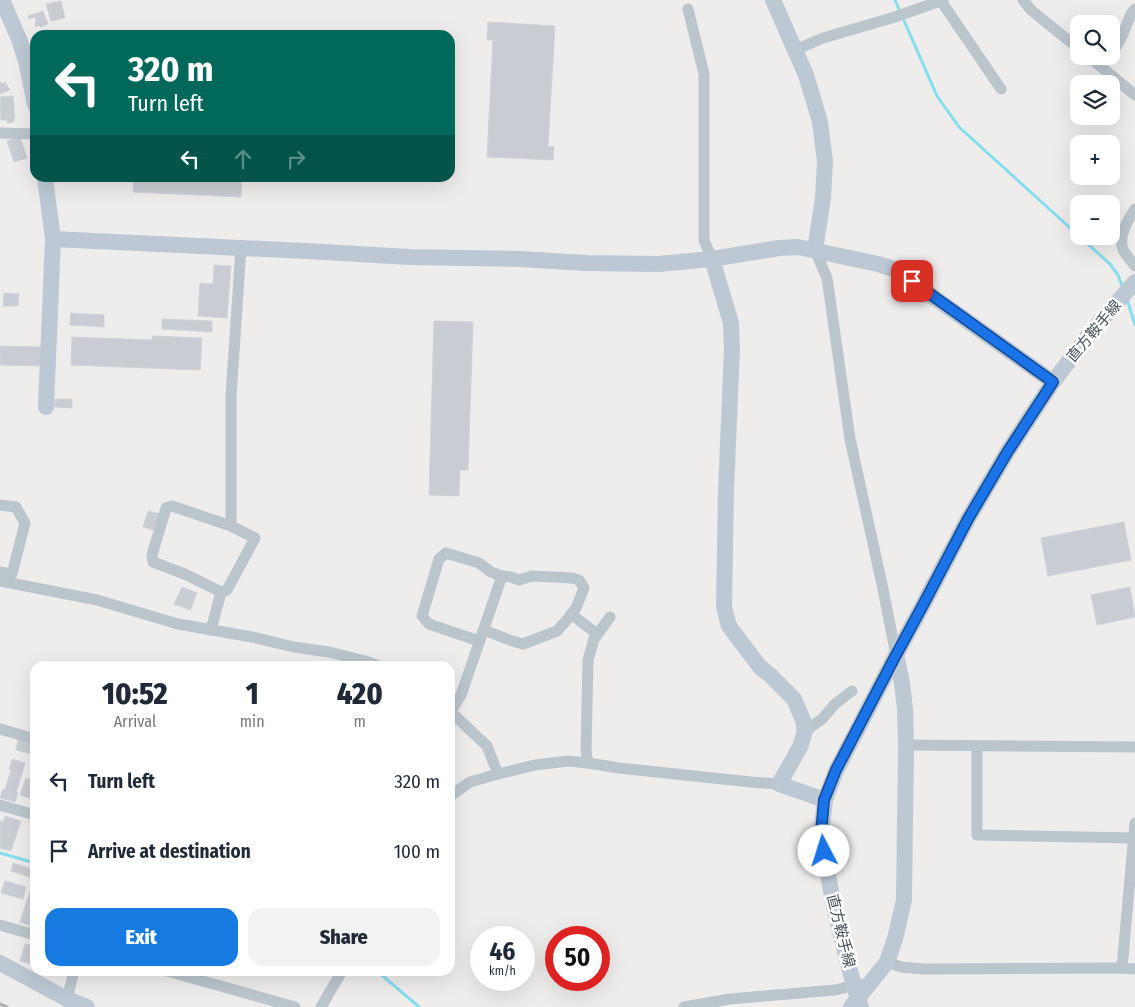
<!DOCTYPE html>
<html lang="en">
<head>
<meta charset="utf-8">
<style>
	:root { --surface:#fff; --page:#f2f2f3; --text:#1f2937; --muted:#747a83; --accent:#167be0 }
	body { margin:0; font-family:"Fira Sans Condensed","Noto Sans JP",sans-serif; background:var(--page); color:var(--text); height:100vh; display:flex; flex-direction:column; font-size:19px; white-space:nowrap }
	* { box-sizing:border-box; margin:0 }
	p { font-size:16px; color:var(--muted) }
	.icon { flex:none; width:28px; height:28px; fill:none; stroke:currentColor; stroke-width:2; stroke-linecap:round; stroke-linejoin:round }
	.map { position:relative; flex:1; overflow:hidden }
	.side { position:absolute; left:30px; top:661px; width:425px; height:315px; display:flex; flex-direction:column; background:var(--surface); border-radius:15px; box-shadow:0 5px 20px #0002 }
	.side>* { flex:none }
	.top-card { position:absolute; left:30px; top:30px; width:425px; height:152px; border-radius:15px; box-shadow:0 5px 20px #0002; background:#00695c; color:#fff; overflow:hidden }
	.controls { position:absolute; left:1070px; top:15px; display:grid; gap:10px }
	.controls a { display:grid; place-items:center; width:50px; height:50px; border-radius:10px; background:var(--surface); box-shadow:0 5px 20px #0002; font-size:25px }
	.speed { position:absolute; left:470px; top:926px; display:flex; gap:10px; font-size:25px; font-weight:700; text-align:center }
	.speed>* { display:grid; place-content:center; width:65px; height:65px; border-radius:50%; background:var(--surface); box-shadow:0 5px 20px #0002; line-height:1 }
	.speed small { font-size:12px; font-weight:400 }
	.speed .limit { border:8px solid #d22; background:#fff; color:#111 }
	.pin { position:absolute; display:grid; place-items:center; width:42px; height:42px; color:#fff; margin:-21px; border-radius:10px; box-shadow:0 2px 8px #0006 }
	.me { position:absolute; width:55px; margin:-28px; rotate:355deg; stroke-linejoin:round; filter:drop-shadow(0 0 4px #0008) }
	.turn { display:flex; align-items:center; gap:18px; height:105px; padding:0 15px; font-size:22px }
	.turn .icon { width:65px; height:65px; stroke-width:2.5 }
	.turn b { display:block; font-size:35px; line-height:42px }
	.lanes { display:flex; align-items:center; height:48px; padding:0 15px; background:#0003; justify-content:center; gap:25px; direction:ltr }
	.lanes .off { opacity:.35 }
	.eta { display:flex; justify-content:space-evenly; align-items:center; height:85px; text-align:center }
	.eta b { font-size:30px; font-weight:800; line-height:35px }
	.button { display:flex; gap:10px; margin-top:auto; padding:10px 15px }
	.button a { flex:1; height:58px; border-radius:15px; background:var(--accent); color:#fff; font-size:20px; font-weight:800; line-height:58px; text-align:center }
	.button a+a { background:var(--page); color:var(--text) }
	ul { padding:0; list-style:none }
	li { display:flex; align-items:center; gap:15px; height:70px; padding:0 15px }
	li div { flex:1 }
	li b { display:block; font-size:19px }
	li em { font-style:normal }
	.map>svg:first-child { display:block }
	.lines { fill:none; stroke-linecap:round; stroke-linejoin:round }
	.stream { stroke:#85deed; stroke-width:3 }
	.building { fill:#c9ccd2; stroke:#d0d3d8 }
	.street { stroke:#bac5cc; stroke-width:11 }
	.secondary { stroke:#bcc9d4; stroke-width:16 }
	.rail { stroke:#aeb2b7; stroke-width:3 }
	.secondary-bridge { stroke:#bcc9d4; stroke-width:16 }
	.route-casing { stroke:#114b97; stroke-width:12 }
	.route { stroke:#1a73e8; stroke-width:9 }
	.labels { text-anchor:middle; stroke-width:5; stroke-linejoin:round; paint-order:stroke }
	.street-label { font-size:15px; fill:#45515a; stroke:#fff }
</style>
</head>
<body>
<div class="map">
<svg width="1135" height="1007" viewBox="0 0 1135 1007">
	<rect width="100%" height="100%" fill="#efecec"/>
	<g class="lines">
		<!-- stream -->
		<g class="stream">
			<polyline points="895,0 937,96 959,127 1079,236"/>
			<polyline points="1079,236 1110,264 1118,275 1123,288"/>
			<polyline points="1127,299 1135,325"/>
			<polyline points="0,853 35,863"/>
			<polyline points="377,971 419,1007"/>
		</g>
	</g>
	<!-- building -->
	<g class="building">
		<polygon points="61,1 65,18 51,21 46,4"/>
		<polygon points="43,11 48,24 40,27 39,25 36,27 35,23 36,22 35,17 29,19 28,16"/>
		<polygon points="488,22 555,26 548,146 554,147 553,160 487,157 493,40 487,40"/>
		<polygon points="0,81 2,84 5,82 10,90 0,94"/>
		<polygon points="13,96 15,118 14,118 14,122 7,123 7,120 1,120 0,97"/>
		<polygon points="20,137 27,158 14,162 7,141"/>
		<polygon points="134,178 242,178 241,197 133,192"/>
		<polygon points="214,265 231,266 227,318 198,316 200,283 213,284"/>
		<polygon points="4,293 19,294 18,306 3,306"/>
		<polygon points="71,313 104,315 104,327 70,325"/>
		<polygon points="162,319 212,321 212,332 162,329"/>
		<polygon points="434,321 473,322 468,470 460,470 459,496 429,495"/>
		<polygon points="153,336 202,338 200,370 71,365 72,337 152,340"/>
		<polygon points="0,346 41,347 40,366 0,365"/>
		<polygon points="55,399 72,399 72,408 55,407"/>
		<polygon points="148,511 160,514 154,530 143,527"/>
		<polygon points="1124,522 1131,560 1048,576 1041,538"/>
		<polygon points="182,587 197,593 190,610 174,604"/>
		<polygon points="1130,587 1135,617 1097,625 1091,595"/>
		<polygon points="18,740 33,744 31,754 16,750"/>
		<polygon points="12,759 25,763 16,793 18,793 15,802 0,798 3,789 5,790 11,769 9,769"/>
		<polygon points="26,778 35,781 35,790 32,799 20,795"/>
		<polygon points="5,816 21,821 11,851 0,848 0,821 3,822"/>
		<polygon points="13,863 35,870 32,878 11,871"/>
		<polygon points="5,881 26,887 23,899 1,893"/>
		<polygon points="32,885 35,886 35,927 20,922"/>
		<polygon points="25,944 35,946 35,965 20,961"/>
	</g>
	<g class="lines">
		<!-- street -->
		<g class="street">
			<polyline points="1023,0 1031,10 1079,49"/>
			<polyline points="941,1 1001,89"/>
			<polyline points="688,9 704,74 704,240 712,259"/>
			<polyline points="795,50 823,38 895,17 943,0"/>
			<polyline points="1088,56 1135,95"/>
			<polyline points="1111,56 1123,34 1131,14 1135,9"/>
			<polyline points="0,133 35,134"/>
			<path d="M1135,209C1128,220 1118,235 1123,250C1126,255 1131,261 1135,266"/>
			<polyline points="815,250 827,278 850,439 883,589 896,655"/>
			<polyline points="0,505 16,507 25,523 12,574 0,572"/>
			<polyline points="0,581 97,600 178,624 252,637 294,647 329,652 365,661 379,666"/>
			<polyline points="221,592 187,575 153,562 152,555 166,508 172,506 231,526"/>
			<polyline points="571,614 597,634"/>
			<polyline points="211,630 221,592 227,590 255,538 231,526 231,396 241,248"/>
			<polyline points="479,641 429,624 422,616 439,559 446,553 479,563 491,572 502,576 511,577 519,580 532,576 572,578 579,580 584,588 576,608 566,621 557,631 523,644 512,641 484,630"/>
			<polyline points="450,711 487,746 498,774"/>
			<polyline points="451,711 461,695 502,576"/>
			<polyline points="0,729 35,739"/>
			<polyline points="805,731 822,719 835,704 852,691"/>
			<polyline points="906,745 1135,747"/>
			<polyline points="977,746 977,835 1134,838"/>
			<polyline points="588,763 586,751 588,660 594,639 610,617"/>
			<polyline points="450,796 470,782 498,774 535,765 568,761 588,763 619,768 751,782 779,784"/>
			<polyline points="0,805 35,815"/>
			<polyline points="0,925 35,935"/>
			<polyline points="887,962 901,967 923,969 1122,968 1135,969"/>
			<polyline points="1122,968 1135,823"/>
			<polyline points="167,971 295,1007"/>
			<polyline points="67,999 74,971"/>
			<polyline points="321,1007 342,971"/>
			<polyline points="684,1007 730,999 835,990 860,984"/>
		</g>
		<!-- secondary -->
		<g class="secondary">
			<polyline points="2,0 19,39 26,61 35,105"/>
			<polyline points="773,0 806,75 820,122 825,161 823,198 815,250"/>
			<polyline points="45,178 53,239 46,407"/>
			<polyline points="53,239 325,252 409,257 520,259 585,263 658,264 712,259 779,248 798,247 878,264 894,269 1053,382"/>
			<polyline points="712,259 731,323 732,349 726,491 724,607 729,626 741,642 760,667 771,676 794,699 803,720 805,731 800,747 779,784 825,800"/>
			<polyline points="827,869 821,834 825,800 836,771 896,655 923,605 968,519 1008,451 1053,382 1091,332 1135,282"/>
			<polyline points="0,963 67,999 87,1007"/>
			<polyline points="851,1007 887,962 895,939 904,900 906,745 905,709 902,683 896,655"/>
		</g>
		<!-- rail -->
		<polyline class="rail" points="0,1004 7,1007"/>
		<!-- secondary-bridge -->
		<path class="secondary-bridge" d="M827,869C832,899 839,929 847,959C851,975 855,992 861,1007"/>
	</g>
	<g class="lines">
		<!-- route casing -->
		<g class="route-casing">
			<polyline id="route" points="824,851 821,834 824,800 836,770 896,655 923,605 968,519 1008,451 1053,382 912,281"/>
		</g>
		<!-- route -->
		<use href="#route" class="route"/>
	</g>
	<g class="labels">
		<!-- street labels -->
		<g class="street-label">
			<text transform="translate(1094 331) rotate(-50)" y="5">直方鞍手線</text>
			<text transform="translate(841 931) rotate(76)" y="5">直方鞍手線</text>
		</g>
	</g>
</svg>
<div class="controls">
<a><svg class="icon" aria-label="search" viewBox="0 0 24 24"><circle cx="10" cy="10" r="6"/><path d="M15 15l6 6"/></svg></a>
<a><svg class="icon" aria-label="layers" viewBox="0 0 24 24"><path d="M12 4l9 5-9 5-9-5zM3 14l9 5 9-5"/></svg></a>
<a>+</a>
<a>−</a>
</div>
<div class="speed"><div>46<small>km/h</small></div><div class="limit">50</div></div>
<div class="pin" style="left:912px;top:281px;background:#d93025"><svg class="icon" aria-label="arrive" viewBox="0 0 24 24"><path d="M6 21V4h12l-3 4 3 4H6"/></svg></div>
<svg class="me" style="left:824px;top:851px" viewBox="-20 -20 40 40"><circle r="19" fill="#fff"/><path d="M0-13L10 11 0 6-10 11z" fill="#1a73e8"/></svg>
<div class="top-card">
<div class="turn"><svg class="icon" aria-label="left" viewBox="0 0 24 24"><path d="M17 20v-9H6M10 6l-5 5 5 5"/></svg><div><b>320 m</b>Turn left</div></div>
<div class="lanes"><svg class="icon" aria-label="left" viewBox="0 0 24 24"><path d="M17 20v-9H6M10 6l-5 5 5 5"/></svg><svg class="icon off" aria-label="ahead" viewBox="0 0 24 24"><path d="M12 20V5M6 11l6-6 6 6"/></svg><svg class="icon off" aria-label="right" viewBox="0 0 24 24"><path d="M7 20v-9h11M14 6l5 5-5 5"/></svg></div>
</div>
<section class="side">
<div class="eta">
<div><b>10:52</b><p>Arrival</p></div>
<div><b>1</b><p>min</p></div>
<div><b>420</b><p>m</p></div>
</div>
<ul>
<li><svg class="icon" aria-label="left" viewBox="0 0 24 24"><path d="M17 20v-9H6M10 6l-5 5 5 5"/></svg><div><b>Turn left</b></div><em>320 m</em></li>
<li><svg class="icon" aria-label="arrive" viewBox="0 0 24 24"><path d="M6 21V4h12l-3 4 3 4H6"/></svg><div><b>Arrive at destination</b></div><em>100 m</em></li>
</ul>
<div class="button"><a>Exit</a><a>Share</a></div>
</section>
</div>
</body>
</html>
